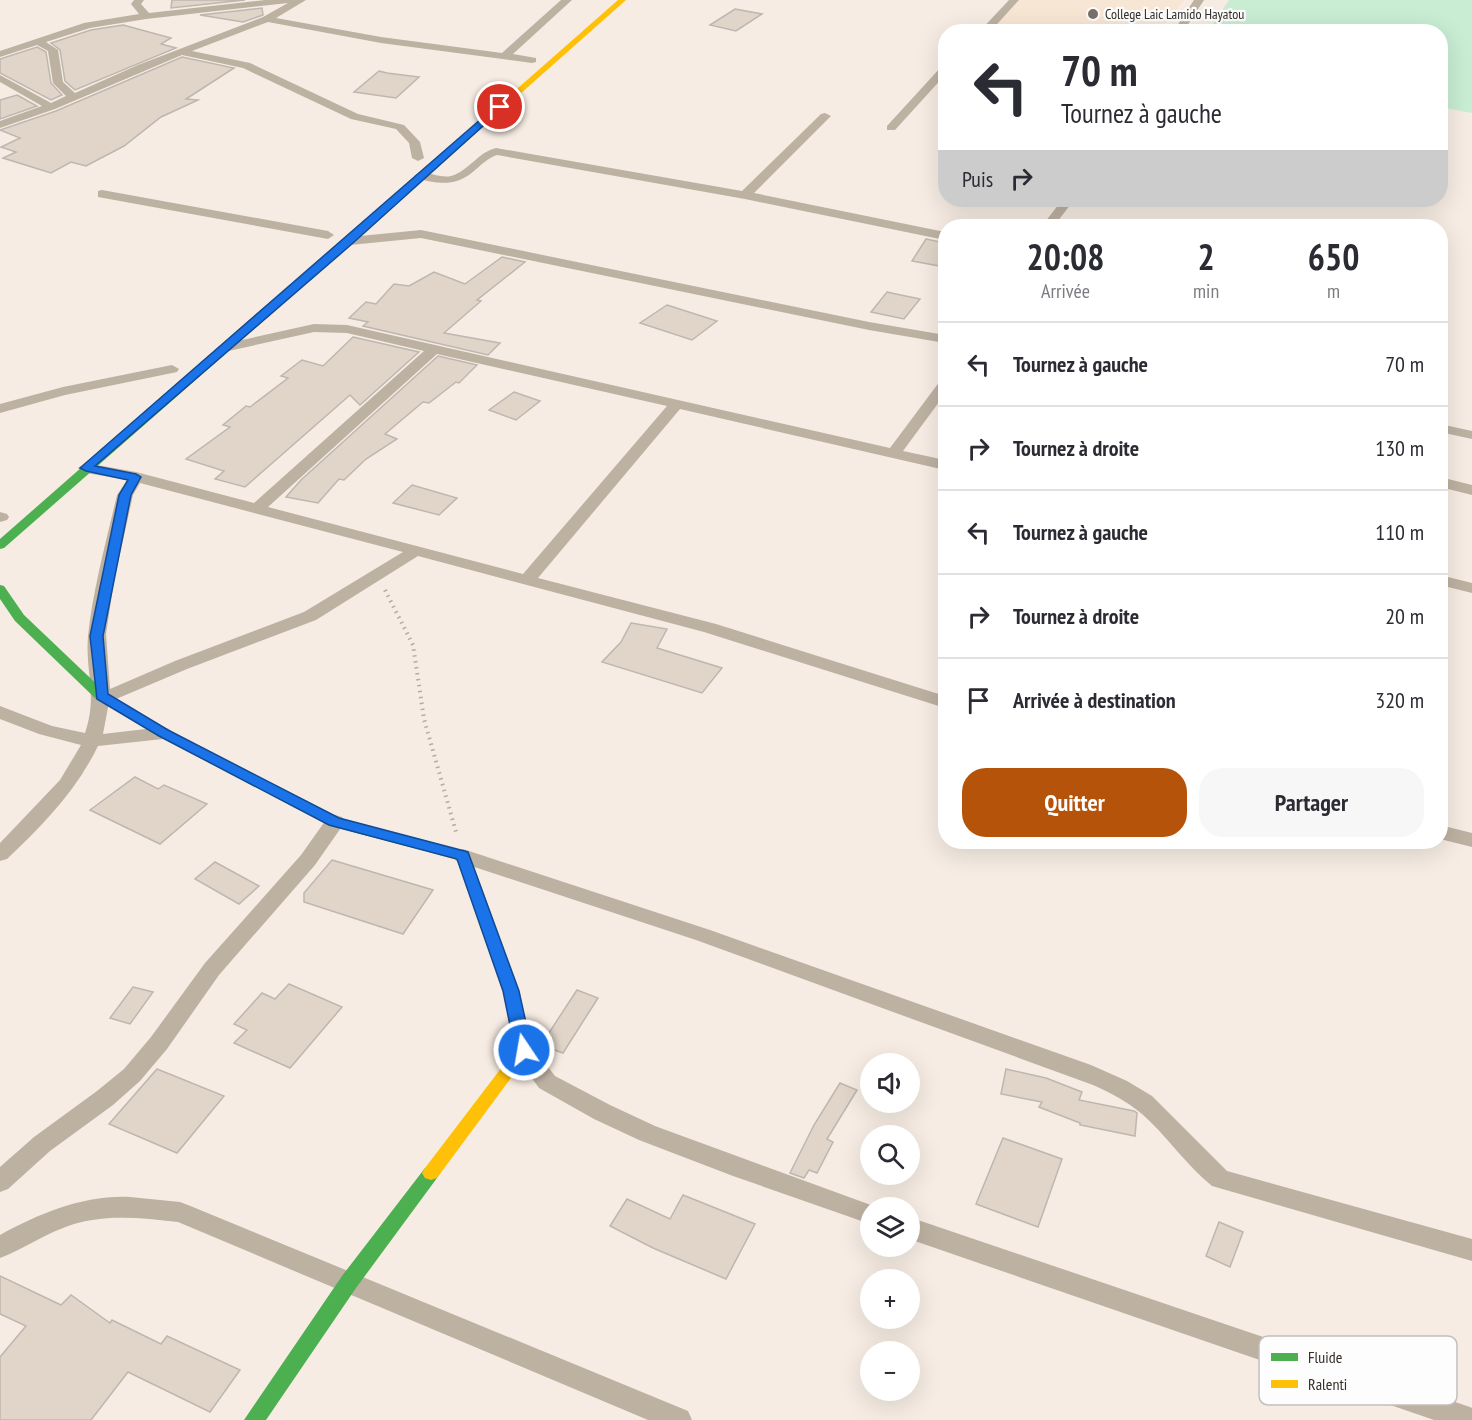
<!DOCTYPE html>
<html lang="fr">
<head>
<meta charset="utf-8">
<style>
	:root { --surface:#fff; --page:#f7f7f7; --text:#2b2b33; --muted:#7c7c81; --line:#e1e1e2; --accent:#b45309 }
	body { margin:0; font-family:"PT Sans Narrow",sans-serif; background:var(--page); color:var(--text); height:100vh; display:flex; flex-direction:column; font-size:22px; white-space:nowrap }
	* { box-sizing:border-box; margin:0 }
	p { font-size:20px; color:var(--muted) }
	.icon { flex:none; width:33px; height:33px; fill:none; stroke:currentColor; stroke-width:2; stroke-linecap:round; stroke-linejoin:round }
	.map { position:relative; flex:1; overflow:hidden }
	.side { position:absolute; left:938px; top:219px; width:510px; height:630px; display:flex; flex-direction:column; background:var(--surface); border-radius:24px; box-shadow:0 6px 24px #0002 }
	.side>* { flex:none }
	.guide { position:absolute; left:938px; top:24px; width:510px; height:183px; border-radius:24px; box-shadow:0 6px 24px #0002; background:#fff; color:var(--text); overflow:hidden }
	.fabs { position:absolute; left:860px; top:1053px; display:grid; gap:12px }
	.fabs a { display:grid; place-items:center; width:60px; height:60px; border-radius:50%; background:var(--surface); box-shadow:0 6px 24px #0002; font-size:30px }
	.pin { position:absolute; display:grid; place-items:center; width:51px; height:51px; color:#fff; margin:-26px; border:3px solid #fff; border-radius:50%; box-shadow:0 2px 6px #0007 }
	.me { position:absolute; width:66px; margin:-33px; rotate:348deg; stroke-linejoin:round; filter:drop-shadow(0 0 4px #0008) }
	.turn { display:flex; align-items:center; gap:21px; height:126px; padding:0 24px; font-size:27px }
	.turn .icon { width:78px; height:78px; stroke-width:2.5 }
	.turn b { display:block; font-size:42px; line-height:51px }
	.then { display:flex; align-items:center; height:57px; padding:0 24px; background:#0003; gap:12px; font-size:22px }
	.eta { display:flex; justify-content:space-evenly; align-items:center; height:102px; text-align:center }
	.eta b { font-size:36px; font-weight:700; line-height:42px }
	.action { display:flex; gap:12px; margin-top:auto; padding:12px 24px }
	.action a { flex:1; height:69px; border-radius:24px; background:var(--accent); color:#fff; font-size:24px; font-weight:700; line-height:69px; text-align:center }
	.action a+a { background:var(--page); color:var(--text) }
	ul { padding:0; list-style:none }
	li { display:flex; align-items:center; gap:18px; height:84px; padding:0 24px; border-top:2px solid var(--line) }
	li div { flex:1 }
	li b { display:block; font-size:22px }
	li em { font-style:normal }
	.map>svg:first-child { display:block }
	.built { fill:#f8e6d5 }
	.green { fill:#c8edd3 }
	.building { fill:#e1d5c9; stroke:#beb7af; stroke-width:1.5 }
	.lines { fill:none; stroke-linecap:round; stroke-linejoin:round }
	.path { stroke:#b5aca0; stroke-width:4; stroke-dasharray:1.5 4.5; stroke-linecap:butt }
	.street { fill:#bdb1a2; fill-rule:evenodd }
	.fast { fill:#4caf50; fill-rule:evenodd }
	.slow { fill:#ffc107; fill-rule:evenodd }
	.route { fill:#1a73e8; stroke:#114b97; stroke-width:1.5 }
	.poi-dot { fill:#787069; stroke:#fdfdfd; stroke-width:2 }
	.labels { text-anchor:middle; stroke-width:4.5; stroke-linejoin:round; paint-order:stroke }
	.far-poi-label { font-size:14px; fill:#342d27; stroke:#fdfdfd; text-anchor:start }
	.key { fill:#fdfdfd; stroke:#c1bfbd; stroke-width:1.5 }
	.key-label { font-size:16px; fill:#342d27 }
</style>
</head>
<body>
<div class="map">
<svg width="1472" height="1420" viewBox="0 0 1472 1420">
	<rect width="100%" height="100%" fill="#f6ece3"/>
	<!-- built -->
	<polygon class="built" points="1010,0 1184,0 1160,31 980,32"/>
	<!-- green -->
	<polygon class="green" points="1229,0 1472,0 1472,113 1440,107 1440,32 1208,31"/>
	<!-- building -->
	<g class="building">
		<polygon points="172,0 245,0 171,8"/>
		<polygon points="262,8 263,15 243,22 200,15"/>
		<polygon points="735,9 762,14 736,31 710,25"/>
		<polygon points="123,25 171,38 161,44 176,48 75,90 65,81 60,50 51,43 91,30"/>
		<polygon points="37,47 46,52 51,83 62,95 51,100 0,73 0,59"/>
		<polygon points="182,57 234,68 186,99 198,100 161,117 124,146 86,166 71,162 51,173 3,158 16,152 1,147 20,138 0,130 56,111"/>
		<polygon points="379,71 387,73 419,77 396,98 354,92"/>
		<polygon points="17,95 37,106 0,119 0,100"/>
		<polygon points="926,239 945,243 945,267 912,261"/>
		<polygon points="502,257 525,262 477,300 481,301 444,333 500,343 488,355 363,326 368,322 349,318 366,302 376,304 394,284 409,286 434,272 465,284"/>
		<polygon points="887,292 896,294 920,299 904,319 871,312"/>
		<polygon points="667,305 717,321 692,340 640,323"/>
		<polygon points="353,337 419,352 360,405 350,395 245,487 215,479 224,471 186,459 230,427 223,425 246,406 250,407 288,378 281,376 302,360 323,366"/>
		<polygon points="438,356 477,365 459,383 456,382 429,403 423,402 385,434 397,439 366,459 344,480 339,479 318,503 286,497 301,480"/>
		<polygon points="514,392 540,401 516,420 489,410"/>
		<polygon points="412,485 457,498 439,515 393,503"/>
		<polygon points="631,623 667,629 657,648 722,668 702,693 602,662 621,642"/>
		<polygon points="135,777 158,789 164,785 207,804 160,844 90,810"/>
		<polygon points="332,860 433,890 403,934 304,902 304,893"/>
		<polygon points="215,862 259,886 239,904 195,879"/>
		<polygon points="289,984 342,1007 290,1068 234,1043 247,1030 234,1024 262,993 275,999"/>
		<polygon points="133,987 153,992 130,1024 110,1018"/>
		<polygon points="577,990 598,998 563,1053 541,1045"/>
		<polygon points="157,1069 224,1096 177,1153 109,1124"/>
		<polygon points="1006,1069 1046,1078 1082,1092 1079,1100 1134,1111 1137,1113 1135,1136 1080,1125 1080,1123 1039,1107 1042,1102 1001,1094"/>
		<polygon points="840,1083 857,1090 827,1139 833,1142 817,1173 809,1170 804,1178 790,1173 814,1125"/>
		<polygon points="1003,1138 1062,1159 1038,1227 976,1204"/>
		<polygon points="683,1195 755,1224 726,1279 653,1248 610,1226 627,1199 670,1219"/>
		<polygon points="1219,1222 1243,1232 1230,1267 1206,1256"/>
		<polygon points="0,1276 61,1305 71,1295 110,1323 112,1320 161,1344 167,1336 240,1370 210,1412 128,1372 91,1420 0,1420 0,1357 26,1326 0,1314"/>
	</g>
	<g class="lines">
		<!-- path -->
		<polyline class="path" points="385,590 413,645 424,719 456,832"/>
		<!-- street -->
		<g class="street">
			<path d="M134,0H144L141,4L149,13L265,0H306L276,18L381,37L502,53L561,0H572L513,54L536,58V62L532,63L381,43L268,22L192,51L250,63L358,114L404,125L420,142L424,158L418,161L412,158L409,143L396,129L351,119L243,68L182,55L55,109L0,128V121L42,106L0,82V75L51,103L66,96L53,83L48,51L37,45L0,57V51L84,23L139,14L131,4ZM288,3L263,17L138,65L75,93L63,82L58,50L46,42L90,28L146,19Z"/>
			<polygon points="1009,0 1019,0 990,32 979,32"/>
			<polygon points="1194,0 1204,0 1183,32 1173,32"/>
			<polygon points="945,66 945,75 895,130 887,130 887,126 941,67"/>
			<path d="M825,113L831,116L754,193L945,232V240L745,199L497,155C488,158 481,165 474,171C456,187 437,184 416,178L414,176C423,168 439,179 451,176C469,171 478,152 496,148L742,191L821,114Z"/>
			<polygon points="102,190 328,231 334,235 328,239 98,197 98,191"/>
			<polygon points="1062,200 1074,200 1054,226 1042,226"/>
			<polygon points="421,230 869,322 945,335 945,343 869,330 421,238 350,245 344,241 350,237"/>
			<path d="M314,324L347,325L890,448L940,381L945,380V394L903,451L945,460V470L680,409L538,578L716,624L945,696V708L704,632L418,556L316,620L187,669L109,702L103,734L163,727L169,729L172,733L169,737L163,739L98,746C76,791 43,825 7,859L0,861V843L60,780L81,745L39,734L0,719V706L52,726L85,733C98,694 85,673 88,636C93,589 106,542 117,495L127,480L86,473L78,468L86,463L136,472L254,503L424,351L347,333L314,332L224,352L217,348L224,344ZM437,354L667,406L523,574L268,507ZM140,483L403,552L304,612L175,661L110,689L106,634L114,581L133,495Z"/>
			<polygon points="172,365 179,369 177,372 65,395 0,413 0,404 63,387"/>
			<polygon points="1440,424 1472,431 1472,439 1440,432"/>
			<polygon points="1440,477 1472,485 1472,495 1440,487"/>
			<polygon points="0,512 7,514 9,517 7,520 0,522"/>
			<polygon points="1440,575 1472,583 1472,593 1440,585"/>
			<polygon points="335,815 342,817 345,822 315,865 219,975 167,1049 140,1081 113,1105 50,1151 8,1189 0,1192 0,1167 34,1137 97,1091 124,1069 151,1037 205,963 301,855 328,817"/>
			<polygon points="1440,825 1472,833 1472,847 1440,839"/>
			<path d="M463,849L710,930L1091,1065L1127,1081L1152,1096L1227,1171L1472,1239V1261L1212,1186C1186,1165 1167,1136 1142,1114C1128,1102 1111,1093 1093,1085L696,940L456,861L453,856L456,851Z"/>
			<polygon points="523,1042 531,1045 555,1076 610,1105 655,1126 879,1208 870,1208 870,1224 733,1176 639,1140 594,1119 539,1088 512,1051 515,1045"/>
			<path d="M130,1197L180,1202L188,1205L688,1411L692,1420H648L178,1222C139,1218 101,1213 63,1228C41,1236 22,1250 0,1258V1235C40,1213 84,1195 130,1197Z"/>
			<polygon points="909,1217 1470,1407 1472,1408 1472,1420 1434,1420 909,1239"/>
		</g>
		<!-- fast -->
		<g class="fast">
			<polygon points="328,255 336,257 4,548 0,549 0,539 262,309"/>
			<polygon points="0,585 4,586 24,615 106,693 168,730 340,818 449,847 451,851 449,855 444,856 330,826 158,736 96,699 15,621 0,599"/>
			<polygon points="431,1166 437,1168 440,1173 437,1178 356,1288 266,1420 244,1420 342,1276 425,1168"/>
		</g>
		<!-- slow -->
		<g class="slow">
			<polygon points="618,0 626,0 334,259 328,259 328,255"/>
			<polygon points="444,846 468,852 470,856 519,991 531,1051 437,1178 431,1180 425,1178 422,1173 425,1168 515,1050 503,991 457,860 439,855 437,851 439,847"/>
		</g>
	</g>
	<!-- route -->
	<polygon class="route" points="497,105 504,107 353,243 95,466 136,474 141,477 131,495 103,636 108,694 168,730 339,818 468,852 519,991 532,1050 529,1055 524,1057 518,1055 515,1050 503,991 457,859 329,825 159,736 97,699 90,636 119,495 128,480 86,471 80,468"/>
	<!-- markers -->
	<circle class="poi-dot" cx="1093" cy="14" r="6"/>
	<g class="labels">
		<!-- far-poi labels -->
		<g class="far-poi-label">
			<text x="1105" y="19">College Laic Lamido Hayatou</text>
		</g>
	</g>
	<!-- legend -->
	<rect x="1259" y="1336" width="198" height="69" rx="9" class="key"/>
	<rect x="1271" y="1353" width="27" height="8" fill="#4caf50"/>
	<rect x="1271" y="1380" width="27" height="8" fill="#ffc107"/>
	<g class="key-label">
		<text x="1308" y="1363">Fluide</text>
		<text x="1308" y="1390">Ralenti</text>
	</g>
</svg>
<div class="fabs">
<a><svg class="icon" aria-label="sound" viewBox="0 0 24 24"><path d="M4 9h4l5-4v14l-5-4H4zM17 9q2 3 0 6"/></svg></a>
<a><svg class="icon" aria-label="search" viewBox="0 0 24 24"><circle cx="10" cy="10" r="6"/><path d="M15 15l6 6"/></svg></a>
<a><svg class="icon" aria-label="layers" viewBox="0 0 24 24"><path d="M12 4l9 5-9 5-9-5zM3 14l9 5 9-5"/></svg></a>
<a>+</a>
<a>−</a>
</div>
<div class="pin" style="left:500px;top:107px;background:#d93025"><svg class="icon" aria-label="arrive" viewBox="0 0 24 24"><path d="M6 21V4h12l-3 4 3 4H6"/></svg></div>
<svg class="me" style="left:524px;top:1050px" viewBox="-20 -20 40 40"><circle r="17" fill="#1a73e8" stroke="#fff" stroke-width="3"/><path d="M0-11L8 9 0 5-8 9z" fill="#fff"/></svg>
<div class="guide">
<div class="turn"><svg class="icon" aria-label="left" viewBox="0 0 24 24"><path d="M17 20v-9H6M10 6l-5 5 5 5"/></svg><div><b>70 m</b>Tournez à gauche</div></div>
<div class="then">Puis<svg class="icon" aria-label="right" viewBox="0 0 24 24"><path d="M7 20v-9h11M14 6l5 5-5 5"/></svg></div>
</div>
<section class="side">
<div class="eta">
<div><b>20:08</b><p>Arrivée</p></div>
<div><b>2</b><p>min</p></div>
<div><b>650</b><p>m</p></div>
</div>
<ul>
<li><svg class="icon" aria-label="left" viewBox="0 0 24 24"><path d="M17 20v-9H6M10 6l-5 5 5 5"/></svg><div><b>Tournez à gauche</b></div><em>70 m</em></li>
<li><svg class="icon" aria-label="right" viewBox="0 0 24 24"><path d="M7 20v-9h11M14 6l5 5-5 5"/></svg><div><b>Tournez à droite</b></div><em>130 m</em></li>
<li><svg class="icon" aria-label="left" viewBox="0 0 24 24"><path d="M17 20v-9H6M10 6l-5 5 5 5"/></svg><div><b>Tournez à gauche</b></div><em>110 m</em></li>
<li><svg class="icon" aria-label="right" viewBox="0 0 24 24"><path d="M7 20v-9h11M14 6l5 5-5 5"/></svg><div><b>Tournez à droite</b></div><em>20 m</em></li>
<li><svg class="icon" aria-label="arrive" viewBox="0 0 24 24"><path d="M6 21V4h12l-3 4 3 4H6"/></svg><div><b>Arrivée à destination</b></div><em>320 m</em></li>
</ul>
<div class="action"><a>Quitter</a><a>Partager</a></div>
</section>
</div>
</body>
</html>
